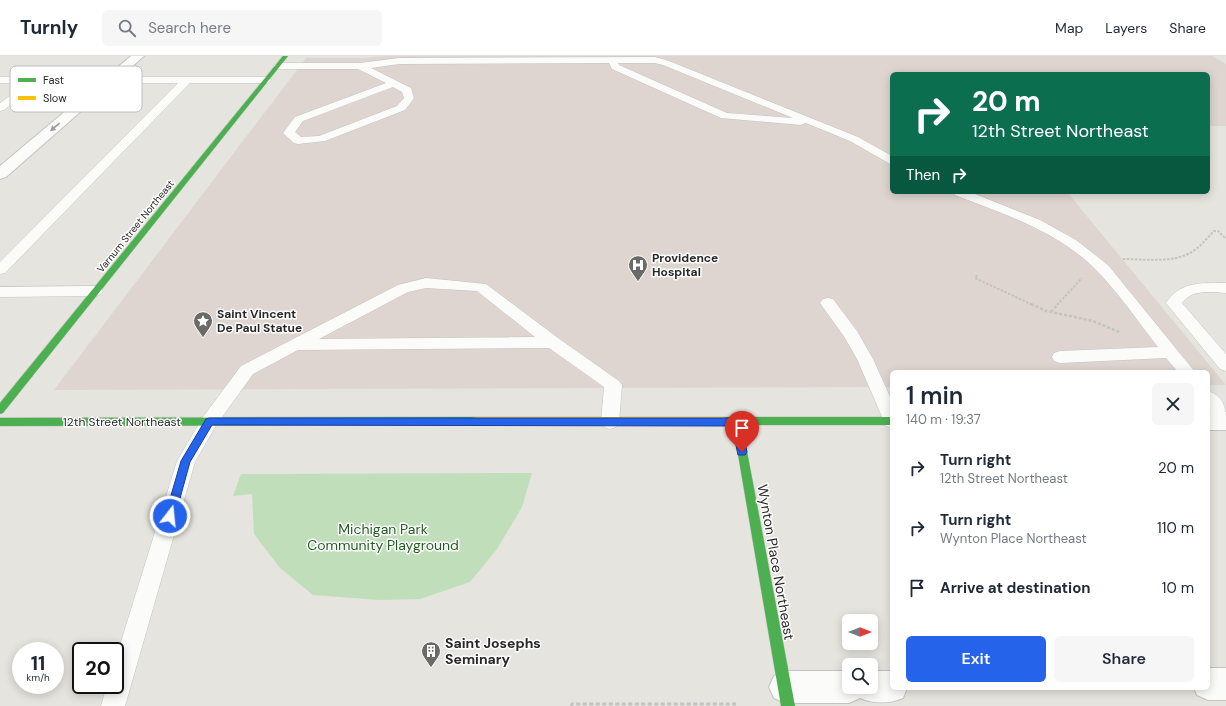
<!DOCTYPE html>
<html lang="en">
<head>
<meta charset="utf-8">
<style>
	:root { --surface:#fff; --page:#f6f6f7; --text:#1f2937; --muted:#747a83; --line:#e0e1e3; --accent:#2563eb }
	body { margin:0; font-family:"DM Sans",sans-serif; background:var(--page); color:var(--text); height:100vh; display:flex; flex-direction:column; font-size:15px; white-space:nowrap }
	* { box-sizing:border-box; margin:0 }
	p { font-size:13px; color:var(--muted) }
	.icon { flex:none; width:22px; height:22px; fill:none; stroke:currentColor; stroke-width:2; stroke-linecap:round; stroke-linejoin:round }
	.map { position:relative; flex:1; overflow:hidden }
	.side { position:absolute; left:890px; top:314px; width:320px; height:320px; display:flex; flex-direction:column; background:var(--surface); border-radius:6px; box-shadow:0 2px 10px #0003 }
	.side>* { flex:none }
	.banner { position:absolute; left:890px; top:16px; width:320px; height:122px; border-radius:6px; box-shadow:0 2px 10px #0003; background:#0b6e4f; color:#fff; overflow:hidden }
	.needle { width:26px; rotate:90deg }
	.buttons { position:absolute; left:842px; top:558px; display:grid; gap:8px }
	.buttons a { display:grid; place-items:center; width:36px; height:36px; border-radius:6px; background:var(--surface); box-shadow:0 2px 10px #0003; font-size:20px }
	.speed { position:absolute; left:12px; top:586px; display:flex; gap:8px; font-size:20px; font-weight:700; text-align:center }
	.speed>* { display:grid; place-content:center; width:52px; height:52px; border-radius:50%; background:var(--surface); box-shadow:0 2px 10px #0003; line-height:1 }
	.speed small { font-size:10px; font-weight:400 }
	.speed .limit { border:2px solid #111; border-radius:6px; background:#fff; color:#111 }
	.pin { position:absolute; display:grid; place-items:center; width:34px; height:34px; color:#fff; margin:-41px -17px; border-radius:50% 50% 50% 0; rotate:-45deg; box-shadow:0 0 4px #0007 }
	.pin .icon { rotate:45deg }
	.me { position:absolute; width:44px; margin:-22px; rotate:16deg; stroke-linejoin:round; filter:drop-shadow(0 0 3px #0008) }
	.turn { display:flex; align-items:center; gap:14px; height:84px; padding:0 16px; font-size:18px }
	.turn .icon { width:52px; height:52px; stroke-width:2.5 }
	.turn b { display:block; font-size:28px; line-height:34px }
	.then { display:flex; align-items:center; height:38px; padding:0 16px; background:#0003; gap:8px; font-size:15px }
	.round { display:grid; place-items:center; flex:none; width:42px; height:42px; border-radius:6px; background:var(--page) }
	.headline { display:flex; align-items:center; justify-content:space-between; height:68px; padding:0 16px }
	h1 { font-size:24px; font-weight:600; line-height:30px }
	.action { display:flex; gap:8px; margin-top:auto; padding:8px 16px }
	.action a { flex:1; height:46px; border-radius:6px; background:var(--accent); color:#fff; font-size:16px; font-weight:600; line-height:46px; text-align:center }
	.action a+a { background:var(--page); color:var(--text) }
	ul { padding:0; list-style:none }
	li { display:flex; align-items:center; gap:12px; height:60px; padding:0 16px }
	li div { flex:1 }
	li b { display:block; font-size:15px }
	li em { font-style:normal }
	header { display:flex; align-items:center; gap:24px; box-sizing:border-box; height:56px; padding:0 20px; background:var(--surface); border-bottom:1px solid var(--line) }
	header strong { font-size:19px }
	nav { display:flex; gap:22px; margin-inline-start:auto; font-size:14px }
	.search { width:280px; height:36px; background:var(--page); display:flex; align-items:center; gap:10px; box-sizing:border-box; padding:0 14px; border-radius:6px; color:var(--muted); font-size:15px }
	.map>svg:first-child { display:block }
	.medical { fill:#ded5d0 }
	.green { fill:#c1deba }
	.lines { fill:none; stroke-linecap:round; stroke-linejoin:round }
	.lane-casing { stroke:#c3c3c3; stroke-width:1 }
	.street-casing { stroke:#c3c3c3; stroke-width:2 }
	.fast-casing { stroke:#c3c3c3; stroke-width:1 }
	.slow-casing { stroke:#c3c3c3; stroke-width:1 }
	.path-far2 { stroke:#c3c3c2; stroke-width:2; stroke-dasharray:2.5 1.5; stroke-linecap:butt }
	.path-far1 { stroke:#c3c3c2; stroke-width:2.5; stroke-dasharray:3 2; stroke-linecap:butt }
	.path { stroke:#c3c3c2; stroke-width:3; stroke-dasharray:4 2.5; stroke-linecap:butt }
	.lane { fill:#fbfbfa; fill-rule:evenodd }
	.street { fill:#fbfbfa; fill-rule:evenodd }
	.fast { fill:#4caf50; fill-rule:evenodd }
	.slow { fill:#ffc107; fill-rule:evenodd }
	.oneway { fill:#9c9c9c }
	.route { fill:#2563eb; stroke:#184099 }
	.labels { text-anchor:middle; stroke-width:3; stroke-linejoin:round; paint-order:stroke }
	.far-street-label { font-size:10px; fill:#282828; stroke:#fff }
	.poi-label { font-size:12px; font-weight:bold; fill:#282828; stroke:#fff; text-anchor:start }
	.street-label { font-size:12px; fill:#282828; stroke:#fff }
	.near-park-label { font-size:14px; fill:#215b22; stroke:#fff }
	.near-street-label { font-size:14px; fill:#282828; stroke:#fff }
	.near-poi-label { font-size:14px; font-weight:bold; fill:#282828; stroke:#fff; text-anchor:start }
	.key { fill:#fff; stroke:#bebebe; stroke-width:1 }
	.key-label { font-size:11px; fill:#282828 }
</style>
</head>
<body>
<header>
<strong>Turnly</strong>
<div class="search"><svg class="icon" aria-label="search" viewBox="0 0 24 24"><circle cx="10" cy="10" r="6"/><path d="M15 15l6 6"/></svg>Search here</div>
<nav><a>Map</a><a>Layers</a><a>Share</a></nav>
</header>
<div class="map">
<svg width="1226" height="650" viewBox="0 0 1226 650">
	<rect width="100%" height="100%" fill="#e5e4de"/>
	<!-- medical -->
	<polygon class="medical" points="385,0 1213,0 1226,8 1226,70 1208,70 1208,18 892,18 892,136 1067,136 1226,329 1208,329 1208,316 892,316 892,331 54,334 306,2 363,2"/>
	<!-- green -->
	<polygon class="green" points="532,417 522,451 497,493 470,526 420,543 380,544 313,539 280,512 254,478 252,438 233,440 241,418"/>
	<g class="lines">
		<!-- lane casing -->
		<g class="lane-casing">
			<g id="lane">
				<path d="M655,1L669,5L858,81L892,100V109L850,85L806,67L801,69L721,62L612,13L609,7L399,8L371,12L411,32L414,42L405,54L325,85L298,88L294,87L283,77L295,61L386,27L358,13H278L273,10L278,7H360L399,2ZM618,7H655L663,9L793,62L727,57L619,9ZM393,31L402,36L404,42L397,50L319,80L301,81L295,76L303,65Z"/>
				<polygon points="0,21 267,21 272,24 267,27 190,27 5,217 0,218 0,206 178,27 39,27 4,54 0,55 0,47 27,27 0,27"/>
				<path d="M953,136H970L1040,164L1076,184L1108,209L1195,316H1178L1166,302L1060,307L1054,305L1052,301L1054,297L1060,295L1158,291C1136,263 1110,224 1083,202C1046,171 998,156 955,139Z"/>
				<path d="M426,222L486,228L558,282L619,325L622,329L619,366L616,371L610,373L604,371L601,366L604,331L549,292L298,294L253,318L215,371L195,406L125,650H101L107,629H115V605L177,405L203,361L241,310L398,229ZM426,232L477,235L535,281L319,283L408,236Z"/>
				<path d="M1219,227H1226V237C1211,236 1192,233 1182,247L1226,298V315L1220,313L1166,247C1179,227 1197,227 1219,227Z"/>
				<polygon points="96,230 101,232 103,235 101,238 96,240 0,241 0,231"/>
				<polygon points="828,242 833,243 857,275 873,303 892,345 892,372 886,370 857,303 845,282 820,247 823,243"/>
				<path d="M1208,335C1226,341 1226,355 1226,371C1209,365 1208,351 1208,335Z"/>
			</g>
		</g>
		<!-- street casing -->
		<g class="street-casing">
			<g id="street">
				<polygon points="131,0 144,0 6,121 0,123 0,110"/>
				<rect x="1208" y="356" width="18" height="18"/>
				<polygon points="1208,612 1226,612 1226,644 1208,644 1197,639 1194,632 1208,632"/>
				<path d="M785,615H849V631H871V615H892V632H907L903,642C888,648 875,648 860,642L849,647H785L774,642L769,631L774,620Z"/>
			</g>
		</g>
		<!-- fast casing -->
		<g class="fast-casing">
			<g id="fast">
				<polygon points="283,0 288,0 3,357 0,358 0,347"/>
				<polygon points="475,361 478,362 480,365 478,368 475,369 0,370 0,362"/>
				<polygon points="724,361 892,361 892,369 742,369 795,650 781,650 733,369 721,368 719,365 721,362"/>
			</g>
		</g>
		<!-- slow casing -->
		<g class="slow-casing">
			<polygon id="slow" points="475,361 724,361 727,362 729,365 727,368 724,369 475,369 472,368 470,365 472,362"/>
		</g>
		<!-- path-far2 -->
		<g class="path-far2">
			<path d="M1123,203C1144,203 1169,207 1188,198C1199,193 1206,183 1214,175H1218L1226,183"/>
			<polyline points="977,219 975,222 1033,249"/>
			<polyline points="1057,249 1082,222"/>
		</g>
		<!-- path-far1 -->
		<g class="path-far1">
			<polyline points="1031,248 1046,255 1093,265 1119,276"/>
			<polyline points="1051,256 1058,248"/>
		</g>
		<!-- path -->
		<polyline class="path" points="571,650 572,648 736,648"/>
		<!-- lane -->
		<use href="#lane" class="lane"/>
		<!-- street -->
		<use href="#street" class="street"/>
		<!-- fast -->
		<use href="#fast" class="fast"/>
		<!-- slow -->
		<use href="#slow" class="slow"/>
	</g>
	<!-- one-way arrows -->
	<defs><path id="oneway-solid" d="M-6-.8H1V-3.2L6.5 0L1 3.2V.8H-6Z"/></defs>
	<use class="oneway" href="#oneway-solid" transform="translate(55 71) rotate(140)"/>
	<!-- route -->
	<polygon class="route" points="209,362 737,362 740,364 741,366 747,396 745,399 738,399 732,370 212,369 190,406 174,464 170,465 166,464 165,460 181,405 206,363"/>
	<!-- icons -->
	<defs>
		<g id="hospital-pin" transform="scale(1)"><path d="M0 17L-7.5 6A9.5 9.5 0 1 1 7.5 6Z" fill="#6a6a68" stroke="#fff"/><path d="M-5-5h3v3.5h4V-5h3V5h-3V1.5h-4V5h-3Z" fill="#fff"/></g>
		<g id="sight-pin" transform="scale(1)"><path d="M0 17L-7.5 6A9.5 9.5 0 1 1 7.5 6Z" fill="#6a6a68" stroke="#fff"/><path d="M0-6L1.8-2.2L6-1.7L2.9 1.2L3.7 5.4L0 3.3L-3.7 5.4L-2.9 1.2L-6-1.7L-1.8-2.2Z" fill="#fff"/></g>
		<g id="building-pin" transform="scale(1)"><path d="M0 17L-7.5 6A9.5 9.5 0 1 1 7.5 6Z" fill="#6a6a68" stroke="#fff"/><path d="M-4-6H4V6H1V3H-1V6H-4ZM-2.5-4.3h1.7v1.8h-1.7ZM.8-4.3h1.7v1.8H.8ZM-2.5-1h1.7V.8h-1.7ZM.8-1h1.7V.8H.8Z" fill="#fff"/></g>
	</defs>
	<g fill-rule="evenodd">
		<use href="#hospital-pin" x="638" y="209"/>
		<use href="#sight-pin" x="203" y="265"/>
		<use href="#building-pin" x="431" y="595"/>
	</g>
	<g class="labels">
		<!-- far-street labels -->
		<g class="far-street-label">
			<text transform="translate(135 170) rotate(-51)" y="4">Varnum Street Northeast</text>
		</g>
		<!-- poi labels -->
		<g class="poi-label">
			<text x="652" y="206">Providence<tspan x="652" dy="14">Hospital</tspan></text>
			<text x="217" y="262">Saint Vincent<tspan x="217" dy="14">De Paul Statue</tspan></text>
		</g>
		<!-- street labels -->
		<g class="street-label">
			<text x="122" y="370">12th Street Northeast</text>
		</g>
		<!-- near-park labels -->
		<g class="near-park-label">
			<text x="383" y="478">Michigan Park<tspan x="383" dy="16">Community Playground</tspan></text>
		</g>
		<!-- near-street labels -->
		<g class="near-street-label">
			<text transform="translate(776 506) rotate(80)" y="5">Wynton Place Northeast</text>
		</g>
		<!-- near-poi labels -->
		<g class="near-poi-label">
			<text x="445" y="592">Saint Josephs<tspan x="445" dy="16">Seminary</tspan></text>
		</g>
	</g>
	<!-- legend -->
	<rect x="10" y="10" width="132" height="46" rx="6" class="key"/>
	<rect x="18" y="22" width="18" height="4" fill="#4caf50"/>
	<rect x="18" y="40" width="18" height="4" fill="#ffc107"/>
	<g class="key-label">
		<text x="43" y="28">Fast</text>
		<text x="43" y="46">Slow</text>
	</g>
</svg>
<div class="buttons">
<a><svg class="needle" viewBox="-14 -14 28 28"><path d="M0-13l5 13h-10z" fill="#e53935"/><path d="M0 13l5-13h-10z" fill="#747a83"/></svg></a>
<a><svg class="icon" aria-label="search" viewBox="0 0 24 24"><circle cx="10" cy="10" r="6"/><path d="M15 15l6 6"/></svg></a>
</div>
<div class="speed"><div>11<small>km/h</small></div><div class="limit">20</div></div>
<div class="pin" style="left:742px;top:396px;background:#d93025"><svg class="icon" aria-label="arrive" viewBox="0 0 24 24"><path d="M6 21V4h12l-3 4 3 4H6"/></svg></div>
<svg class="me" style="left:170px;top:460px" viewBox="-20 -20 40 40"><circle r="17" fill="#2563eb" stroke="#fff" stroke-width="3"/><path d="M0-11L8 9 0 5-8 9z" fill="#fff"/></svg>
<div class="banner">
<div class="turn"><svg class="icon" aria-label="right" viewBox="0 0 24 24"><path d="M7 20v-9h11M14 6l5 5-5 5"/></svg><div><b>20 m</b>12th Street Northeast</div></div>
<div class="then">Then<svg class="icon" aria-label="right" viewBox="0 0 24 24"><path d="M7 20v-9h11M14 6l5 5-5 5"/></svg></div>
</div>
<section class="side">
<div class="headline"><div><h1>1 min</h1><p>140 m · 19:37</p></div><a class="round"><svg class="icon" aria-label="close" viewBox="0 0 24 24"><path d="M6 6l12 12M18 6L6 18"/></svg></a></div>
<ul>
<li><svg class="icon" aria-label="right" viewBox="0 0 24 24"><path d="M7 20v-9h11M14 6l5 5-5 5"/></svg><div><b>Turn right</b><p>12th Street Northeast</p></div><em>20 m</em></li>
<li><svg class="icon" aria-label="right" viewBox="0 0 24 24"><path d="M7 20v-9h11M14 6l5 5-5 5"/></svg><div><b>Turn right</b><p>Wynton Place Northeast</p></div><em>110 m</em></li>
<li><svg class="icon" aria-label="arrive" viewBox="0 0 24 24"><path d="M6 21V4h12l-3 4 3 4H6"/></svg><div><b>Arrive at destination</b></div><em>10 m</em></li>
</ul>
<div class="action"><a>Exit</a><a>Share</a></div>
</section>
</div>
</body>
</html>
